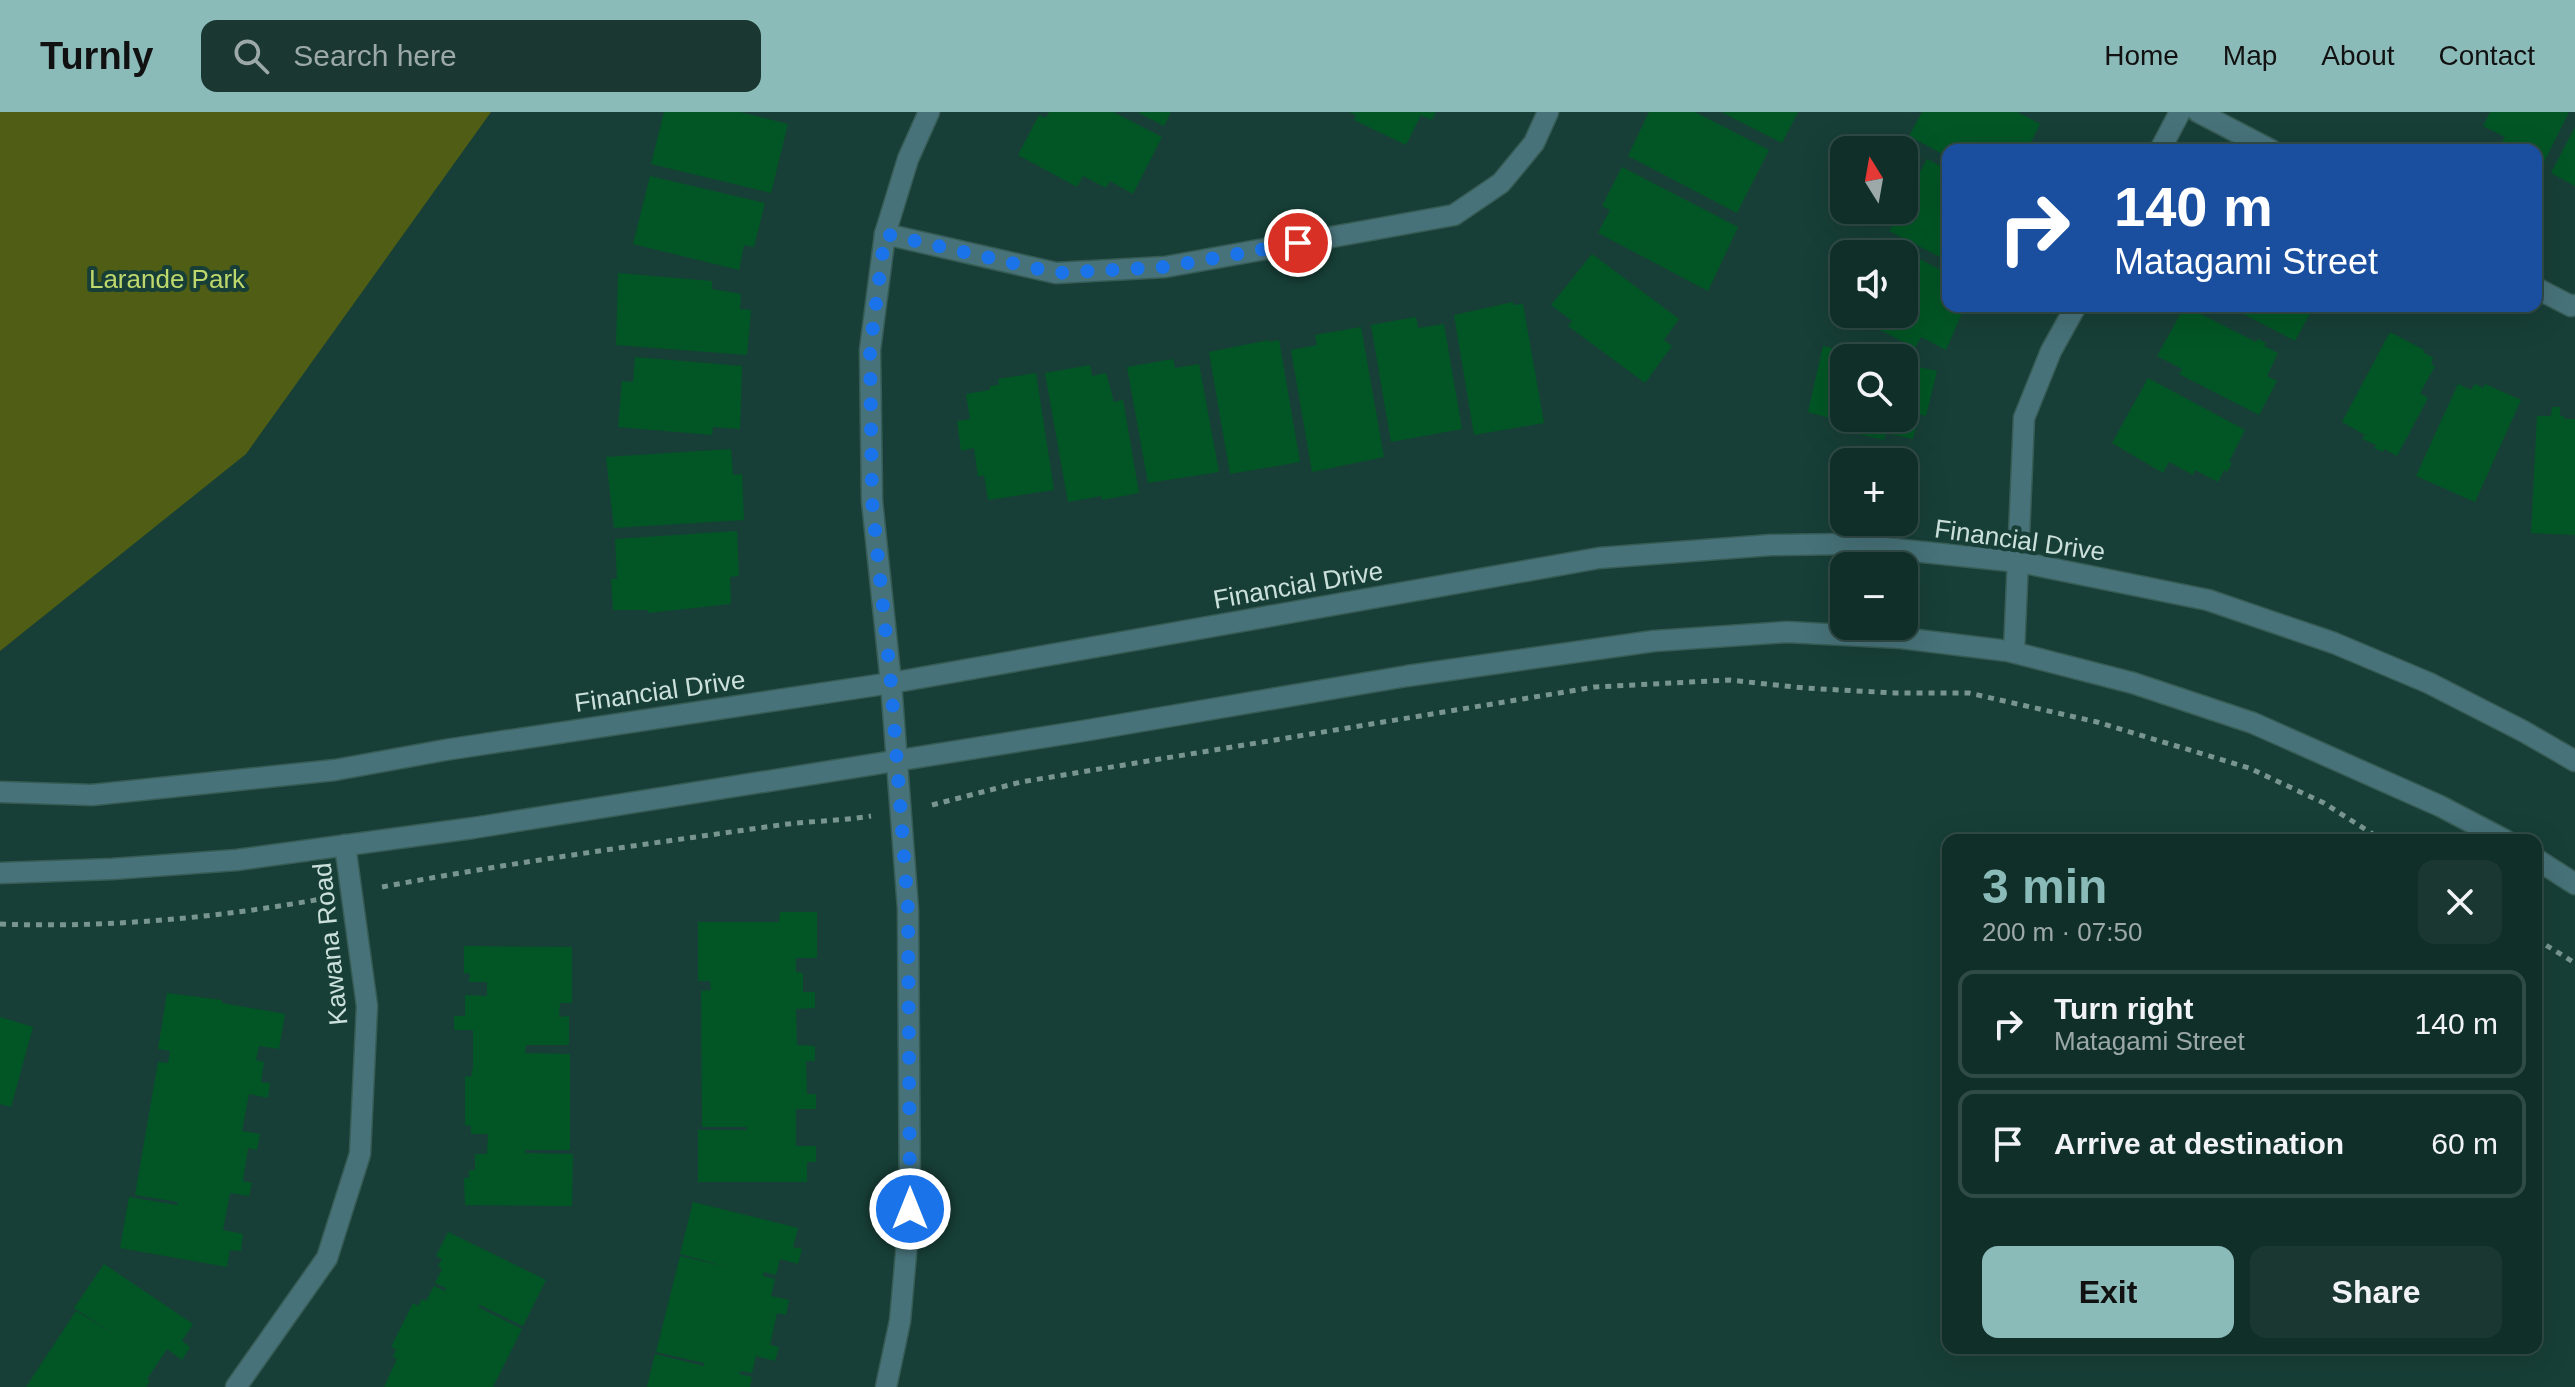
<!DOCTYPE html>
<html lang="en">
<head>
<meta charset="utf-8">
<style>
	:root { --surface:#112f29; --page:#1a3731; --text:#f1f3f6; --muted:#9ca9a8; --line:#304a46; --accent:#8bbbb9 }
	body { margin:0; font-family:Arial,sans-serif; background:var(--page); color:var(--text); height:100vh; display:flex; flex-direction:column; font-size:30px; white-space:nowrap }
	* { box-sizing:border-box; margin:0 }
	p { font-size:26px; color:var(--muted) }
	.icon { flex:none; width:44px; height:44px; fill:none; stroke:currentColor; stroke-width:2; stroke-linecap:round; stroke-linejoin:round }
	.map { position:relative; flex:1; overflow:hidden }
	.panel { position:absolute; left:1942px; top:722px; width:600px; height:520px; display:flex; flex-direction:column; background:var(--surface); border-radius:16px; box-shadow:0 8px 32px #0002,0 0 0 2px var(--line) }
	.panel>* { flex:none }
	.guide { position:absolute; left:1942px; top:32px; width:600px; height:168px; border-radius:16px; box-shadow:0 8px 32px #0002,0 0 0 2px var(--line); background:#1a4fa0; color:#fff; overflow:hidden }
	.needle { width:52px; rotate:349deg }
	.buttons { position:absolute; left:1830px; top:24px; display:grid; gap:16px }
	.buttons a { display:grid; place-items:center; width:88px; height:88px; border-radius:16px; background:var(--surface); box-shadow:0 8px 32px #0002,0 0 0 2px var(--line); font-size:40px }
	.pin { position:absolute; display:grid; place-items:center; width:68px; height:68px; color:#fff; margin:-34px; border:4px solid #fff; border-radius:50%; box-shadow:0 2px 8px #0007 }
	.me { position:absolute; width:88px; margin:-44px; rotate:0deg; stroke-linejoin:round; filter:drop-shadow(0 0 6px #0008) }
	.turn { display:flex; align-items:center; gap:28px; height:168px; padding:0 40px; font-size:36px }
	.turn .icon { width:104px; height:104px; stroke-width:2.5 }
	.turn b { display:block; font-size:56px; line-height:68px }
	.round { display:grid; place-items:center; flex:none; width:84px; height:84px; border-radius:16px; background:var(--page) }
	.head { display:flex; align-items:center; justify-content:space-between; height:136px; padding:0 40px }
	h1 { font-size:48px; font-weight:800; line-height:60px; color:var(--accent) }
	.cta { display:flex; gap:16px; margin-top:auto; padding:16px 40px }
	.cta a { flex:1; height:92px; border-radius:16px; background:var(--accent); color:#111; font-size:32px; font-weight:800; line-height:92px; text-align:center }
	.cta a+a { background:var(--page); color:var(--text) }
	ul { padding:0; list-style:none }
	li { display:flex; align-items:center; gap:24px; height:108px; margin:0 16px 12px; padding:0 24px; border:4px solid var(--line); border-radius:16px }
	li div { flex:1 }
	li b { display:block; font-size:30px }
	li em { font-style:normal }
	header { display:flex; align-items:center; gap:48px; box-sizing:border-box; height:112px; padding:0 40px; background:var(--accent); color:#111 }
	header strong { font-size:38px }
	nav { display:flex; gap:44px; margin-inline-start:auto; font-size:28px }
	.search { width:560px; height:72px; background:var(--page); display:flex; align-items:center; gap:20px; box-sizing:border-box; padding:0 28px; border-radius:16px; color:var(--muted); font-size:30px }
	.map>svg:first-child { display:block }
	.green { fill:#4f5e14 }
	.building { fill:#025625 }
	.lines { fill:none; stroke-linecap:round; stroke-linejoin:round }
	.minor-casing { stroke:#375c55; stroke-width:23 }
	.path { stroke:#78968f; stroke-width:5; stroke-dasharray:6 6; stroke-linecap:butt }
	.minor { stroke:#477279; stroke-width:20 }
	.route { stroke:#1a73e8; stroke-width:14; stroke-dasharray:0 25.2 }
	.labels { text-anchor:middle; stroke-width:8; stroke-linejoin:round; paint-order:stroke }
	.park-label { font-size:26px; fill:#bed86c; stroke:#173f37 }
	.street-label { font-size:26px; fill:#cbe0db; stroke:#173f37 }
</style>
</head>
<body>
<header>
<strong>Turnly</strong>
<div class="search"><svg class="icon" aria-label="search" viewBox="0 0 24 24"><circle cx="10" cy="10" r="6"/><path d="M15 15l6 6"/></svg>Search here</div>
<nav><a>Home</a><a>Map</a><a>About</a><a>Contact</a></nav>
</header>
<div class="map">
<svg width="2575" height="1275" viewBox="0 0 2575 1275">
	<rect width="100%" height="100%" fill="#173f37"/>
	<!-- green -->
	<polygon class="green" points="0,0 491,0 246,342 0,539"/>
	<!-- building -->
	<g class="building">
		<polygon points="664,0 740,0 788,12 771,81 651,52"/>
		<polygon points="1049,0 1113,0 1162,25 1133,82 1110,69 1106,76 1083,64 1077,75 1018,43 1039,3 1046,6"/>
		<polygon points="1137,0 1171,0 1164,14"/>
		<polygon points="1349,0 1436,0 1432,8 1421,3 1406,33 1354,8 1356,3"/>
		<polygon points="1649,0 1695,0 1769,38 1737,101 1628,44"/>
		<polygon points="1721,0 1798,0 1782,31"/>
		<polygon points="1922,0 2017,0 2040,12 2027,38 1948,38 1948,45 1909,24"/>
		<polygon points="2490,0 2569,0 2541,56 2536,53 2536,38 2507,38 2500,34 2505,25 2483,14"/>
		<polygon points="2575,15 2575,74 2551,61"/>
		<polygon points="1927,47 1948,58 1948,149 1889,119 1900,98 1904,98 1904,91"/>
		<polygon points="1622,55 1738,115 1708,179 1598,121 1610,98 1602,94"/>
		<polygon points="650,64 765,91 754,135 744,133 739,158 633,132"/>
		<polygon points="1878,125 1948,162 1948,194 1965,194 1946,238 1921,225 1915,236 1849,202 1904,202 1904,142 1870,142"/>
		<polygon points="1592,142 1679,207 1664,228 1672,234 1645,271 1568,214 1572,209 1551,193"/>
		<polygon points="618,161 712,169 712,177 741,182 740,197 751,198 747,243 616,233"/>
		<polygon points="1513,190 1514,193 1523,192 1544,311 1474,323 1454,203"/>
		<polygon points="2185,194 2256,230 2258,227 2266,231 2264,234 2278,241 2267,264 2277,269 2259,303 2179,262 2182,257 2157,244"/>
		<polygon points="2228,194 2322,194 2320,198 2314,194 2295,229"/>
		<polygon points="1416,205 1418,216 1444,212 1462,317 1391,330 1371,213"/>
		<polygon points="1361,215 1384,345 1312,360 1291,238 1317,233 1315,223"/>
		<polygon points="2390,220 2424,238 2423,240 2433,246 2431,252 2435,254 2420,281 2428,286 2397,344 2384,337 2383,340 2374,336 2376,333 2362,327 2365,323 2342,310"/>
		<polygon points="1269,228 1269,230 1279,228 1300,350 1230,362 1209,240"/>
		<polygon points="1823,234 1872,245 1844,246 1844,306 1904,306 1904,252 1937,259 1926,304 1919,302 1913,327 1886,321 1884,328 1858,322 1860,314 1808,300"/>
		<polygon points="635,245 742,254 740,317 713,315 712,323 618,315 622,269 633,270"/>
		<polygon points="1173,247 1175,256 1199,252 1219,360 1148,371 1127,255"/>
		<polygon points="1090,253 1092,264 1106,261 1114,290 1123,288 1139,381 1102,388 1101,384 1068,390 1045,261"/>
		<polygon points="1036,261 1054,378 988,388 984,363 978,365 974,336 961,339 957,309 970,307 966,282 990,278 990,274 999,273 998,267"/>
		<polygon points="2148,266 2245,318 2229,350 2232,351 2227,360 2224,358 2218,370 2195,358 2193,363 2169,350 2163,361 2112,331"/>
		<polygon points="2458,272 2471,278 2475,272 2483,276 2485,272 2521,288 2475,390 2416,364"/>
		<polygon points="2552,295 2560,295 2560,304 2564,304 2564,307 2575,307 2575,423 2531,421 2537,304 2551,304"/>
		<polygon points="731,337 733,363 742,362 744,408 614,416 606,345"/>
		<polygon points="737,419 739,464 730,465 731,492 648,501 648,498 613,498 611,467 617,467 615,427"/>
		<polygon points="780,800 817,800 817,846 796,846 796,860 803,861 803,880 815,880 815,896 796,897 797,933 815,934 815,949 806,949 807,982 816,982 816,997 796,997 796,1034 816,1034 816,1050 807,1050 807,1070 698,1070 698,1018 747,1018 747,1015 702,1015 701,879 711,878 710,869 698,869 698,810 779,810"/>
		<polygon points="464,834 572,835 572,891 560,891 559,905 569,904 569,933 526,933 525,941 570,942 570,1038 525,1038 525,1041 573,1042 572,1094 465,1093 464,1066 469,1066 469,1058 475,1058 475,1042 487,1042 488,1022 471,1022 471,1014 465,1013 465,964 471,965 473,956 473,918 454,918 454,904 465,904 465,883 487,884 487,870 469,870 470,862 464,861"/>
		<polygon points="167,881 222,888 222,891 285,902 279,937 259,934 256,948 264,950 261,970 270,971 268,986 249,982 242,1019 260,1022 257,1038 248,1036 243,1069 252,1071 249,1084 230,1081 223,1118 243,1122 241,1139 230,1138 227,1155 120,1136 129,1085 177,1093 178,1090 135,1083 158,950 168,951 170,939 158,937"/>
		<polygon points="0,905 33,915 11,995 0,992"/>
		<polygon points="693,1090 798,1116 793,1135 802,1137 798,1152 780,1147 776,1163 764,1160 763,1164 775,1167 771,1184 789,1188 786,1203 777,1201 770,1233 779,1235 775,1249 756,1244 752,1261 740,1259 739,1262 752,1265 750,1275 647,1275 655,1242 704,1254 704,1251 656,1240 680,1144 727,1155 680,1142"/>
		<polygon points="448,1120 546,1168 523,1214 480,1193 478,1195 522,1217 493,1275 384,1275 397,1247 393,1245 396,1237 391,1235 413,1191 418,1194 422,1187 426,1189 434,1174 445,1179 446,1176 435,1171 442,1157 438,1154 442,1147 436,1144"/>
		<polygon points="104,1152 193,1212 182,1229 190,1235 182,1248 167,1237 147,1267 150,1269 146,1275 26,1275 76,1199 115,1223 74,1196"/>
	</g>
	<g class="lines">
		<!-- minor casing -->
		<g class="minor-casing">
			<g id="minor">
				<polyline points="2198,0 2271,38"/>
				<polyline points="2160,38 2180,0"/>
				<polyline points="885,122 1056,161 1165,155 1454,103 1501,71 1534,31 1548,0"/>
				<polyline points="2536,176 2571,194 2575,193"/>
				<polyline points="2014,540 2024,306 2051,239 2076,194"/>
				<polyline points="0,680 92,683 335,658 445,638 891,571 1599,446 1771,433 1845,432 2020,450 2208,488 2334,531 2429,571 2523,619 2575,649"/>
				<polyline points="2536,747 2575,772"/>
				<polyline points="0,761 112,757 237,748 473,716 1083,619 1407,564 1654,529 1787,520 1901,526 2008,539 2133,571 2253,611 2440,694 2505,728"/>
				<polyline points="236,1275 327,1146 360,1042 367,894 345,733"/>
				<polyline points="886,1275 900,1209 910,1097 908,797 891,571 872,389 870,238 885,122 908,47 929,0"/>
			</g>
		</g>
		<!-- path -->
		<g class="path">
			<polyline points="932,693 1021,670 1595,575 1729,568 1804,576 1895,581 1969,581 2097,610 2249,656 2324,691 2382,728"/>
			<path d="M382,775C514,750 647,732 780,713C810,709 840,709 871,704"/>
			<path d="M0,812C108,816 216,806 321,787"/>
			<polyline points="2536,827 2575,851"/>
		</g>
		<!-- minor -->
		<use href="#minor" class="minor"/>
	</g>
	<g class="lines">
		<!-- route -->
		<polyline class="route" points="910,1097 908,797 891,571 872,389 870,238 885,122 1056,161 1165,155 1298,131"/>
	</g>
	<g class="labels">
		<!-- park labels -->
		<g class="park-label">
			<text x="167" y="176">Larande Park</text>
		</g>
		<!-- street labels -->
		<g class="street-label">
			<text transform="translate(2020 428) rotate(8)" y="9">Financial Drive</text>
			<text transform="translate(1298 473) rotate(-10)" y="9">Financial Drive</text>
			<text transform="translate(660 579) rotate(-8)" y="9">Financial Drive</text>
			<text transform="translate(330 832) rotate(-96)" y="9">Kawana Road</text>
		</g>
	</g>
</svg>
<div class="buttons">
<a><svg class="needle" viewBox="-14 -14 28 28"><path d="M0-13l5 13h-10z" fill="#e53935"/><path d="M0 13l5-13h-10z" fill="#9ca9a8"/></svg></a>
<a><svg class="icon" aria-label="sound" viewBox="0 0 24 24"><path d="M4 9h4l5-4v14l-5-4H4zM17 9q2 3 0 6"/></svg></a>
<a><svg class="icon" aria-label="search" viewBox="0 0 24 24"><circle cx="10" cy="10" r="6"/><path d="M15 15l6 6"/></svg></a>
<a>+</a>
<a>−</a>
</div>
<div class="pin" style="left:1298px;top:131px;background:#d93025"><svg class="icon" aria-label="arrive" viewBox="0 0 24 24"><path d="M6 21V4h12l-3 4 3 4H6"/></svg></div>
<svg class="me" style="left:910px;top:1097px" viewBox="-20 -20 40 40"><circle r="17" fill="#1a73e8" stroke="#fff" stroke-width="3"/><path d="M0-11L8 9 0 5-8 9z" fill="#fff"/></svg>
<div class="guide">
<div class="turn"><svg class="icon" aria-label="right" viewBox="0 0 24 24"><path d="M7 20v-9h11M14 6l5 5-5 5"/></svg><div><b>140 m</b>Matagami Street</div></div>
</div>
<section class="panel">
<div class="head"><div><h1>3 min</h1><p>200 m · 07:50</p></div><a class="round"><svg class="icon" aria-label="close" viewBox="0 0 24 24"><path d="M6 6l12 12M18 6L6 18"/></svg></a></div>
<ul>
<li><svg class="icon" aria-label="right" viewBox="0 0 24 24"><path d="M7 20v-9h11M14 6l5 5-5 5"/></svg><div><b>Turn right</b><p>Matagami Street</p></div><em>140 m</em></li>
<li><svg class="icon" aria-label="arrive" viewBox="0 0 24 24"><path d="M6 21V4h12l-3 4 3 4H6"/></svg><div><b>Arrive at destination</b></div><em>60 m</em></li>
</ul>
<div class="cta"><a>Exit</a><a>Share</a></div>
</section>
</div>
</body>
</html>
